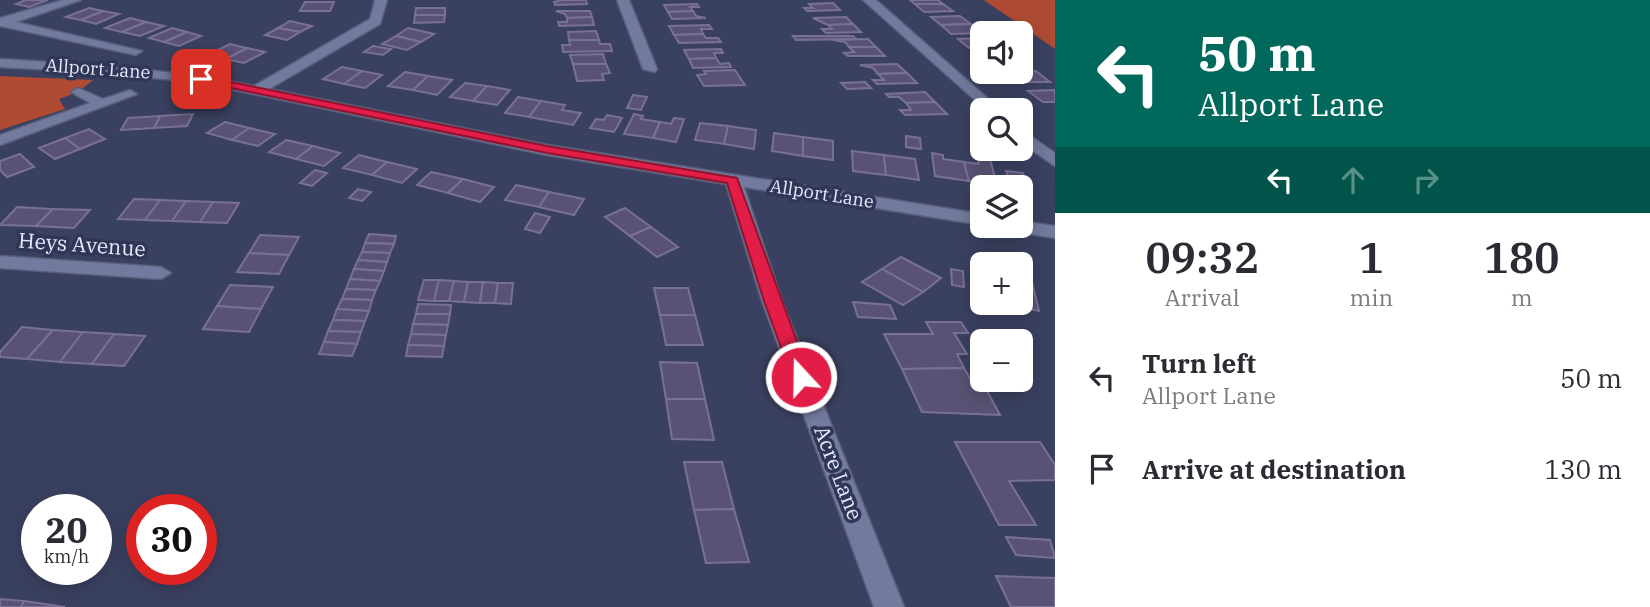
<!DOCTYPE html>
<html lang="en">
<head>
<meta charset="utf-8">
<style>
	:root { --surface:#fff; --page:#f7f7f7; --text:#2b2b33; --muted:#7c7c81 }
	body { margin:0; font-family:"IBM Plex Serif",serif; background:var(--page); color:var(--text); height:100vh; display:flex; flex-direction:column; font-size:26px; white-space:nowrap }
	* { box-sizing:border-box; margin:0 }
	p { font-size:23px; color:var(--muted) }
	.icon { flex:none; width:38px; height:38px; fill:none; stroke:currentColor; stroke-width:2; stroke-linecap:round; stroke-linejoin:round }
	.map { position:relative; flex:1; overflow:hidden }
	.drawer { display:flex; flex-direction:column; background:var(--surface); width:595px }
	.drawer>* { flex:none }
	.banner { background:#00695c; color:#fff; overflow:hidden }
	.controls { position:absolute; left:970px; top:21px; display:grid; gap:14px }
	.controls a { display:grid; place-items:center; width:63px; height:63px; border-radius:10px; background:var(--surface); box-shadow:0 4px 18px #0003; font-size:35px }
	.speed { position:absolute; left:21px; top:494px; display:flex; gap:14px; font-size:35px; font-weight:700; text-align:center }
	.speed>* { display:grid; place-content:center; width:91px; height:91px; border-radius:50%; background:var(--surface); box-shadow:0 4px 18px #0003; line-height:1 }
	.speed small { font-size:18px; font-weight:400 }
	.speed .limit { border:10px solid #d22; background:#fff; color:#111 }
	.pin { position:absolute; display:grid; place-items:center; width:60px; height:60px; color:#fff; margin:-30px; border-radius:14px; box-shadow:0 4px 10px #0006 }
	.me { position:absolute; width:77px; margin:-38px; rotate:339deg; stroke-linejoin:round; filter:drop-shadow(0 0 5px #0008) }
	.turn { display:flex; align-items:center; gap:24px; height:147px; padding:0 28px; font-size:32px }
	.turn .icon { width:91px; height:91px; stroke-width:2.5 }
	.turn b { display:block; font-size:49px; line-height:60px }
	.lanes { display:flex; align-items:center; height:66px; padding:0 28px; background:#0003; justify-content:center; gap:35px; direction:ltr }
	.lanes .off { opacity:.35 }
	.eta { display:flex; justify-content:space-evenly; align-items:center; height:119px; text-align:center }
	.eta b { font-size:42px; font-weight:600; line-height:49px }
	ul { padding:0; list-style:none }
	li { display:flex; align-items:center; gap:21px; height:91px; padding:0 28px }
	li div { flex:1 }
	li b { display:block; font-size:26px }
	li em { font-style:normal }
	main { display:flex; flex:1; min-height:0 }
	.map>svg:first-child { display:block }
	.green { fill:#af4b33 }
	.building { fill:#5a5274; stroke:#797194; stroke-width:2 }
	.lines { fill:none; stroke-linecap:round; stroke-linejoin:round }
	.minor-casing { stroke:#585d78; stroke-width:3 }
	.minor { fill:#727a9d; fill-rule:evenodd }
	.route { fill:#e11d48; stroke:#92132f; stroke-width:2 }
	.labels { text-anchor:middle; stroke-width:7; stroke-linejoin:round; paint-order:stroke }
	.far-street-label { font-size:18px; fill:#e4e9fd; stroke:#303655 }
	.street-label { font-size:21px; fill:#e4e9fd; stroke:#303655 }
</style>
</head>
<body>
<main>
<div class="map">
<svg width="1055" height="607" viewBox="0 0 1055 607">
	<rect width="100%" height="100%" fill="#3a4160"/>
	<!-- green -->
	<g class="green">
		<polygon points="984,0 1055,0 1055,49"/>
		<polygon points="0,76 93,80 78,92 59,99 65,109 0,130"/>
	</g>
	<!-- building -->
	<g class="building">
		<polygon points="26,0 48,0 29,7 16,4"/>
		<polygon points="562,0 586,0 587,4 555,5 554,2"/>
		<polygon points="910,0 938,0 943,4 915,4"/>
		<polygon points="305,2 334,2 330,11 300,11"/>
		<polygon points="833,3 840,10 807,11 804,8 813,8 809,4"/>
		<polygon points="697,4 699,7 690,7 693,11 668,12 664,5"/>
		<polygon points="915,4 943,4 953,11 924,12"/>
		<polygon points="89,8 103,11 81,20 66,17"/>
		<polygon points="416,8 445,8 445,15 415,15"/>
		<polygon points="103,11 119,14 96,24 81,20"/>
		<polygon points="556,11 590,11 592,17 567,18 565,14"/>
		<polygon points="693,11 696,16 706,18 672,19 668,12"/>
		<polygon points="415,15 445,15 444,22 414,23"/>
		<polygon points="960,16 971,24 941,25 931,17"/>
		<polygon points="592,17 594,25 559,26 558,22 567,22 567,18"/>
		<polygon points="846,17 853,24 828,25 813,18"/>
		<polygon points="130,18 146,22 122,32 105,28"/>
		<polygon points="290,21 312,26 300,32 278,28"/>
		<polygon points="146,22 164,26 140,36 122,32"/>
		<polygon points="853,24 861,32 826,33 822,29 832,29 828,25"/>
		<polygon points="971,24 982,33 951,34 941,25"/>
		<polygon points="709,25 712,29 701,29 703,34 674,35 669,26"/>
		<polygon points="172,28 187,32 164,42 149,38"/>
		<polygon points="278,28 300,32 287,40 265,35"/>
		<polygon points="408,28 434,34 421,42 396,36"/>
		<polygon points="596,31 599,40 569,40 568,32"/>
		<polygon points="187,32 201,36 179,46 164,42"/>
		<polygon points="703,34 706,38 718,38 721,42 679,43 674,35"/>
		<polygon points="396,36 421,42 407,50 382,44"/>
		<polygon points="793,36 853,36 856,39 796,40"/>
		<polygon points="982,38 982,47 969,48 958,39"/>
		<polygon points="868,39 876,47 849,47 845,42 833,40"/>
		<polygon points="569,40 599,40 600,44 610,44 612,51 563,52 562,45 570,45"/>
		<polygon points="230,44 247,48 226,59 208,55"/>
		<polygon points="373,46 391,49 383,55 364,52"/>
		<polygon points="849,47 876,47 885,56 848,56 844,53 854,52"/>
		<polygon points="247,48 265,52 244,63 226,59"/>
		<polygon points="721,49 723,53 714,53 716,58 689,59 684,50"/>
		<polygon points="603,54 606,64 573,64 570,55"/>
		<polygon points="716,58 720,64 729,63 731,67 693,68 689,59"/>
		<polygon points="573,64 606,64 610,73 602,74 604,80 577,81"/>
		<polygon points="897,64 907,73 878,74 873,68 860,65"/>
		<polygon points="342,67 362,71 344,84 323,79"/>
		<polygon points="735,70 745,85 704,86 697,75 706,74 704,71"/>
		<polygon points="362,71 382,75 365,88 344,84"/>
		<polygon points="1036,71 1050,82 1015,82 1002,72"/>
		<polygon points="405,72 428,76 413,90 388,86"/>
		<polygon points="907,73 917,83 877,84 873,80 884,80 878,74"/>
		<polygon points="428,76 452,80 437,95 413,90"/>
		<polygon points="865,82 871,88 847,89 841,83"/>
		<polygon points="465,83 487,86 473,101 450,97"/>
		<polygon points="487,86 510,90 497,105 473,101"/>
		<polygon points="1055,90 1055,102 1043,102 1028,91"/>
		<polygon points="925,92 935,102 906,103 899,97 889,97 886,94"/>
		<polygon points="633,95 647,97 641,110 627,108"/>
		<polygon points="518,97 541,101 529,117 505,113"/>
		<polygon points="541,101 565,105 562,110 581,113 573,125 529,117"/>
		<polygon points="935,102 947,114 905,115 900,110 911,110 906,103"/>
		<polygon points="193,114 187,126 154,128 160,116"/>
		<polygon points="634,114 643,116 641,119 660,122 653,138 624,134"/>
		<polygon points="607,115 622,118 614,132 590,128 596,119 604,120"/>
		<polygon points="160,116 154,128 121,130 128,118"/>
		<polygon points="674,118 684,119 676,142 653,138 660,122 671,124"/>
		<polygon points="225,122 249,128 232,140 207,133"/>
		<polygon points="700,123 728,126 724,144 695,140"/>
		<polygon points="728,126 756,130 754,149 724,144"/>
		<polygon points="249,128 275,134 258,146 232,140"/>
		<polygon points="89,129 105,139 80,149 65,138"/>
		<polygon points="774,133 803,137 803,156 772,151"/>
		<polygon points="906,136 920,138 921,149 906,147"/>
		<polygon points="803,137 833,141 833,160 803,156"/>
		<polygon points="65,138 80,149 55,159 39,148"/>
		<polygon points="286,140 313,146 296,159 269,152"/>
		<polygon points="313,146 340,153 324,166 296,159"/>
		<polygon points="852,151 884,155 886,175 853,171"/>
		<polygon points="932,153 943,155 943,159 964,162 969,181 935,176"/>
		<polygon points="20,154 34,167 7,177 0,170 0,161"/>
		<polygon points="359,155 387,162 372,175 343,168"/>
		<polygon points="884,155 915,159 919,180 886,175"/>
		<polygon points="977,157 990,159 997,185 969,181 964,162 979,164"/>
		<polygon points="387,162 417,169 402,183 372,175"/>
		<polygon points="315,170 327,173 312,186 300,183"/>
		<polygon points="1006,171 1023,173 1030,188 1012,186"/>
		<polygon points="431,172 463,179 448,193 417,185"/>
		<polygon points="463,179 494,187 480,202 448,193"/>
		<polygon points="516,185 549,192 539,207 505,200"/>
		<polygon points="358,189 371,192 362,201 349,198"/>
		<polygon points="549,192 584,199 574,215 539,207"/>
		<polygon points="134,199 160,200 145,220 118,219"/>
		<polygon points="160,200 186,201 172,221 145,220"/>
		<polygon points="186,201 213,202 200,222 172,221"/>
		<polygon points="213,202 239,203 227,223 200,222"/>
		<polygon points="17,207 53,209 36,226 0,225"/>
		<polygon points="625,208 651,227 630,236 605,217"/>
		<polygon points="53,209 90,210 74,228 36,226"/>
		<polygon points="535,213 550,217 540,233 525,229"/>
		<polygon points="651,227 678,247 657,257 630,236"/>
		<polygon points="369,234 396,236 394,244 365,243"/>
		<polygon points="260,235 299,237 289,255 249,253"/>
		<polygon points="365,243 394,244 390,253 362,252"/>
		<polygon points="362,252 390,253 387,262 358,260"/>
		<polygon points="249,253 289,255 279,274 237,272"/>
		<polygon points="901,257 941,278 923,292 882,269"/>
		<polygon points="358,260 387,262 384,271 354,269"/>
		<polygon points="354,269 384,271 380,281 350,279"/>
		<polygon points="882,269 923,292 903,305 862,282"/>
		<polygon points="951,269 963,271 964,287 952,285"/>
		<polygon points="976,271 982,272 982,303 1020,303 1020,279 1032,282 1039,311 1002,303 1004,314 981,309"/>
		<polygon points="350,279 380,281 376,290 346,289"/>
		<polygon points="424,280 439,280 434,301 418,300"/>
		<polygon points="439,280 454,281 449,301 434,301"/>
		<polygon points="454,281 468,282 464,302 449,301"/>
		<polygon points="468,282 483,282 480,303 464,302"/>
		<polygon points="483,282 498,283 495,303 480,303"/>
		<polygon points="498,283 513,283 511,304 495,303"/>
		<polygon points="230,285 273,287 261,309 217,306"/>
		<polygon points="654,288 688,288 695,315 660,315"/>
		<polygon points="346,289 376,290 372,300 342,299"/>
		<polygon points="342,299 372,300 369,311 337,309"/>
		<polygon points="853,302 890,305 896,319 858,317"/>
		<polygon points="418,304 451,305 450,314 416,314"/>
		<polygon points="217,306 261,309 249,332 203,329"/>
		<polygon points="337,309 369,311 365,321 333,320"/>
		<polygon points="416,314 450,314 448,325 413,324"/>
		<polygon points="660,315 695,315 703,345 666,345"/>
		<polygon points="333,320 365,321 361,332 328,331"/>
		<polygon points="926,322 961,322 968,333 954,333 967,354 957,354 964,368 902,369 884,334 933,334"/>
		<polygon points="413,324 448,325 446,335 411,334"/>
		<polygon points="22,327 53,330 27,359 0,357 0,352"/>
		<polygon points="53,330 83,332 60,362 27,359"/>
		<polygon points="328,331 361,332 357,344 324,342"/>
		<polygon points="83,332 114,334 92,364 60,362"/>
		<polygon points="114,334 145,336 124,366 92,364"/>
		<polygon points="411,334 446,335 444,346 408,345"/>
		<polygon points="324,342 357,344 352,356 319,354"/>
		<polygon points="408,345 444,346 442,357 406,356"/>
		<polygon points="660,362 697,363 705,399 666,399"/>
		<polygon points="964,368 976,389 986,389 1000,415 922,412 902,369"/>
		<polygon points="666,399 705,399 714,440 672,439"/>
		<polygon points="955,442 1040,442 1055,465 1055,480 1009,481 1036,525 999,525"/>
		<polygon points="684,462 722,462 734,509 694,510"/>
		<polygon points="734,509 749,562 706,563 694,510"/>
		<polygon points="1006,537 1050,540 1055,558 1016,555"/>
		<polygon points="996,576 1055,578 1055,607 1011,607"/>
		<polygon points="0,599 24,601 21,607 0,607"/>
		<polygon points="24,601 65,607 21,607"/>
	</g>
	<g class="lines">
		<!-- minor casing -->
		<g class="minor-casing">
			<g id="minor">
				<polygon points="63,0 81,0 16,22 142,51 136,55 0,26 0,18"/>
				<path d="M375,0H387L380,24L269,89L547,145L982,214V225L744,187L782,301L904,607H874L762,301L726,184L547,155L201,83L108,73L0,67V59C85,64 170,69 254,86L370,19Z"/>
				<polygon points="617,0 629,0 657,69 655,72 643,69"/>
				<polygon points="863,0 876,0 1001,110 986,110"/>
				<polygon points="78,88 103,99 130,90 137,94 0,145 0,135 90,103 71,92"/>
				<polygon points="1020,129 1055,153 1055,166 1020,142"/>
				<polygon points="1020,221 1055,226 1055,238 1017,232 1008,226 1020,226"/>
				<polygon points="0,256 161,267 171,273 161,279 0,268"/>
			</g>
		</g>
		<!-- minor -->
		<use href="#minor" class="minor"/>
	</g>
	<!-- route -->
	<polygon class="route" points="201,76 547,146 737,178 810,377 801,384 792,377 764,301 727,183 547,153 197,81 196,79"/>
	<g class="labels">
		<!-- far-street labels -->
		<g class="far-street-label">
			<text transform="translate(98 69) rotate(4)" y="6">Allport Lane</text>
			<text transform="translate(822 194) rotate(9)" y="6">Allport Lane</text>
		</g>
		<!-- street labels -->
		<g class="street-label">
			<text transform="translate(82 245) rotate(4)" y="7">Heys Avenue</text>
			<text transform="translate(838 473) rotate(69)" y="7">Acre Lane</text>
		</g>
	</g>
</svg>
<div class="controls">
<a><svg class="icon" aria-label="sound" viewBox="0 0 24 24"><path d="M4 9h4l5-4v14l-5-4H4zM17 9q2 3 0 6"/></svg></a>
<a><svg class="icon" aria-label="search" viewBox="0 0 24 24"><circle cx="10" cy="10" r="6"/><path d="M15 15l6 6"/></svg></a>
<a><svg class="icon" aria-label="layers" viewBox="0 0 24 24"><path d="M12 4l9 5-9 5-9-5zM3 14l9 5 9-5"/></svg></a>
<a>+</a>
<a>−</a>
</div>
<div class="speed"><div>20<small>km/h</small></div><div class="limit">30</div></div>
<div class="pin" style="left:201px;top:79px;background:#d93025"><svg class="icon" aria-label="arrive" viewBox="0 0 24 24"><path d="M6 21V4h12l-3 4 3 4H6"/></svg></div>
<svg class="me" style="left:801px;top:377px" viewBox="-20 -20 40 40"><circle r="17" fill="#e11d48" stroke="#fff" stroke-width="3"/><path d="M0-11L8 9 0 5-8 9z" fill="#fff"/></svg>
</div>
<section class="drawer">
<div class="banner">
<div class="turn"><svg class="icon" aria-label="left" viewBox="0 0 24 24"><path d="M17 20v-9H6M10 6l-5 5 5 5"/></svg><div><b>50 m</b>Allport Lane</div></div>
<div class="lanes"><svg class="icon" aria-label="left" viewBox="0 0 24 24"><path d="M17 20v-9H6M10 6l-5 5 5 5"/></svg><svg class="icon off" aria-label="ahead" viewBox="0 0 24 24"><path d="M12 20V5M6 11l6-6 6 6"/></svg><svg class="icon off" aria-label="right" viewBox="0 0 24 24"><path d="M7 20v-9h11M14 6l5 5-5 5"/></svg></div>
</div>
<div class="eta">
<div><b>09:32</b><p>Arrival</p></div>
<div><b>1</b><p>min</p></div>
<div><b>180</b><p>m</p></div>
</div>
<ul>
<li><svg class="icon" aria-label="left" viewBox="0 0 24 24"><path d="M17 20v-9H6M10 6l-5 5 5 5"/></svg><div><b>Turn left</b><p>Allport Lane</p></div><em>50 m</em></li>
<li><svg class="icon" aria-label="arrive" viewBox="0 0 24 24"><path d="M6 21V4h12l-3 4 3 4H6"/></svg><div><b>Arrive at destination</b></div><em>130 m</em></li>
</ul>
</section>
</main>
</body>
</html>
